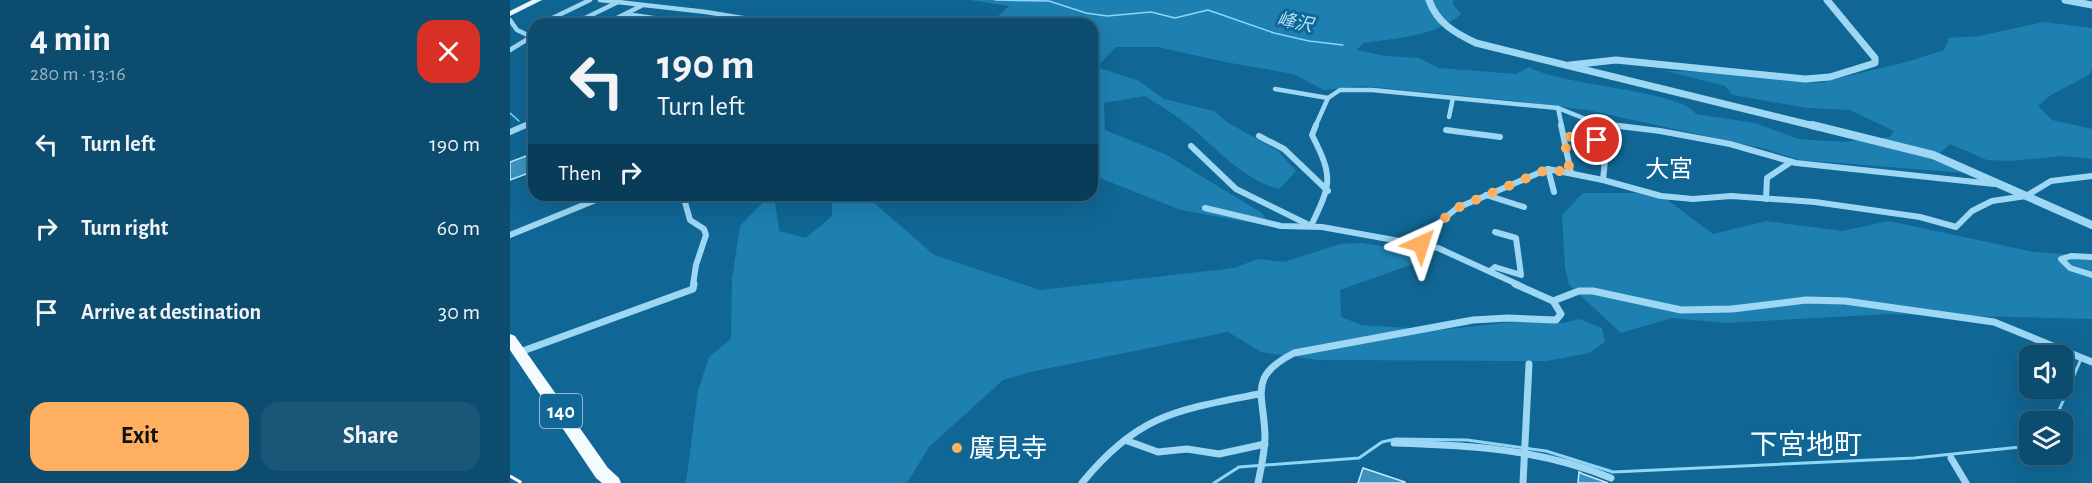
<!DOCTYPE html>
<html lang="en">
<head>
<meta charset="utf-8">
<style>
	:root { --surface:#0c4c6f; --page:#1a5677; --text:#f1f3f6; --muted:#9ab4c3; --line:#2c6382; --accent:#ffaf60 }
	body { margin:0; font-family:"Alegreya Sans","Noto Sans JP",sans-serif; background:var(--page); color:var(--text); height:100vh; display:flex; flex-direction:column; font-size:22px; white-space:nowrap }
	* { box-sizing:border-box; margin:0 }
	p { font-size:20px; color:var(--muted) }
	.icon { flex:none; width:33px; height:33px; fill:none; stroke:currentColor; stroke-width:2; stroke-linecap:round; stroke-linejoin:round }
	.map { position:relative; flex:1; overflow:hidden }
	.panel { display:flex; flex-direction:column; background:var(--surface); width:510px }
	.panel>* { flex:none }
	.banner { position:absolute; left:18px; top:18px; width:570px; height:183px; border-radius:18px; box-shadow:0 6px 24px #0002,0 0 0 2px var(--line); background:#0c4c6f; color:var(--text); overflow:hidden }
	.buttons { position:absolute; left:1509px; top:345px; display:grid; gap:12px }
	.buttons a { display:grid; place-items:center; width:54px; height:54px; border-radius:12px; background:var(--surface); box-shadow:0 6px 24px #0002,0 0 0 2px var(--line); font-size:30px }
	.pin { position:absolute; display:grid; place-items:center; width:51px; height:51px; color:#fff; margin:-26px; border:3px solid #fff; border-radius:50%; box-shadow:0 2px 6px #0007 }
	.me { position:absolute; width:66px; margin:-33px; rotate:42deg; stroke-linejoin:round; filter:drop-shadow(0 0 4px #0008) }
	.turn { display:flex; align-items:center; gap:21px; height:126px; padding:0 30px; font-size:27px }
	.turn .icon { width:78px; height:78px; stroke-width:2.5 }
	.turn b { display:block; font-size:42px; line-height:51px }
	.then { display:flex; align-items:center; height:57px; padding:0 30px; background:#0003; gap:12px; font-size:22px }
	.round { display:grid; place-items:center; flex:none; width:63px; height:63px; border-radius:18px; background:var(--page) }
	.head { display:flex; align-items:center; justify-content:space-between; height:102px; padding:0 30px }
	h1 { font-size:36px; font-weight:600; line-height:45px }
	.primary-button { display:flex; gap:12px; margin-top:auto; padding:12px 30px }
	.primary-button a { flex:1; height:69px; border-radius:18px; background:var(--accent); color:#111; font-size:24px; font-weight:600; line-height:69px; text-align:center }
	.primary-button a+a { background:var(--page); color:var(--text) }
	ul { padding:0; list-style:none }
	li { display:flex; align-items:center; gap:18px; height:84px; padding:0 30px }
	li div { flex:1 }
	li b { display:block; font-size:22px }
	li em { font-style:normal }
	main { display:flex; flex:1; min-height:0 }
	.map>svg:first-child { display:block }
	.green { fill:#1e80b1 }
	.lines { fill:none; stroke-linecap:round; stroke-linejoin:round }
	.stream-far1 { stroke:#8fd6f7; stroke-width:1.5 }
	.stream { stroke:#8fd6f7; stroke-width:3 }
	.building { fill:#3d93be; stroke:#c5ebfe; stroke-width:1.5 }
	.minor-far2 { stroke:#9dd7f4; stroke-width:4.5 }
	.minor-far1 { stroke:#9dd7f4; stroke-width:6 }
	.minor { stroke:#9dd7f4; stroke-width:7 }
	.tertiary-far1 { stroke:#9dd7f4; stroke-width:7 }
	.tertiary { stroke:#9dd7f4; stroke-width:8 }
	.primary { fill:#eaf7ff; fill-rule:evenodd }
	.trunk { fill:#f4fbff; fill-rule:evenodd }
	.rail { stroke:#fff; stroke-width:3; stroke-dasharray:13 5; stroke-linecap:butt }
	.route { stroke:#ffaf60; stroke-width:10; stroke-dasharray:0 18 }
	.poi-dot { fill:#ffaf60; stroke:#106694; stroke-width:2 }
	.labels { text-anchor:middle; stroke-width:6; stroke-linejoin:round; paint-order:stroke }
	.far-water-label { font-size:18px; font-style:italic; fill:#b2e3fa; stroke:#106694 }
	.shield { fill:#106694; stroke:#b7d1df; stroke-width:1.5 }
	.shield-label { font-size:20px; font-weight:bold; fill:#fff }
	.quarter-label { font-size:24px; fill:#fff; stroke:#106694 }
	.near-poi-label { font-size:26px; fill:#fff; stroke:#106694; text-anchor:start }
	.near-quarter-label { font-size:28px; fill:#fff; stroke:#106694 }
</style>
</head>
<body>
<main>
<section class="panel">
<div class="head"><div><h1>4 min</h1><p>280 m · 13:16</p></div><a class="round" style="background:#d93025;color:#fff"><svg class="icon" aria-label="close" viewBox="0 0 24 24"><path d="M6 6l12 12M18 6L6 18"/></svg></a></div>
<ul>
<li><svg class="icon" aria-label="left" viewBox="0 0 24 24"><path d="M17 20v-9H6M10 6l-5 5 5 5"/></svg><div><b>Turn left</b></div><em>190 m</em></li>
<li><svg class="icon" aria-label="right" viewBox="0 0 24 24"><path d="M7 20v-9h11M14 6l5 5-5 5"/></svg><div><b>Turn right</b></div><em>60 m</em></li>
<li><svg class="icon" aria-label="arrive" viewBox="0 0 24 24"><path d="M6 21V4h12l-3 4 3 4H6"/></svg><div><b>Arrive at destination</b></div><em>30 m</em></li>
</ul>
<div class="primary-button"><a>Exit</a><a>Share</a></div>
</section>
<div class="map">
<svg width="1582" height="483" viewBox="0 0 1582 483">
	<rect width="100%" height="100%" fill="#106694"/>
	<!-- green -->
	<g class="green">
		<path d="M460,0H943V4L951,14C925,37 886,38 853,43L847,50L875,56L909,58L929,68L1006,74L1019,67C1052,86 1170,90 1186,114L1245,123L1288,139L1334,142L1380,137L1384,131L1340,110L1298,108L1223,95L1215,86L1156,71L1204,72L1310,83L1400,61L1434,50L1439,38L1469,36L1533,22L1582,28V69L1579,75L1541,95L1528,106L1542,120L1582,129V159L1553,156L1500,161L1477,160L1440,144L1423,160L1456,173L1290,160L1256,149L1077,110L1006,101L853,86L814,90L783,74L715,62L648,47H606L587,67L629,81L654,99L704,111L717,122L768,151L786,171L769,189C734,180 709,151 682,128C667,116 651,106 635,96L594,103L595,130L655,154L752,213L760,226L671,210L582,175V103L584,102L582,97V24H499L486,18L499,6Z"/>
		<polygon points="1073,193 1148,193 1203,234 1256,221 1332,231 1379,221 1524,252 1582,256 1582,319 1381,314 1214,323 1162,318 1111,333 1059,285 1055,267 1052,215"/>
		<polygon points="260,195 264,195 269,231 296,238 322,216 322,195 355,195 424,255 530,290 724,268 748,259 774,262 830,244 852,243 898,250 903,264 830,290 831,317 852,325 930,330 1004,322 1054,323 1069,319 1092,328 1095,342 1079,353 1037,361 808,360 751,352 718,332 520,372 493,380 419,447 397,483 176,483 188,391 199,357 221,339 222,279 230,226"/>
	</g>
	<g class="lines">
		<!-- stream-far1 -->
		<g class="stream-far1">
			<polyline points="485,0 539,1 576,13 597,16 641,12 665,18 698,10 764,33 799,41 833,45"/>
			<polyline points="0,113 9,121"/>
		</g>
		<!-- stream -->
		<g class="stream">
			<polyline points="1544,422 1571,359"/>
			<polyline points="704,483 729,467 849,458 872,442 886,439 957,440 1036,451 1103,472 1404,458 1520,446"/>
		</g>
	</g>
	<!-- building -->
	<g class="building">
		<polygon points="24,153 24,171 0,180 0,162"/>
		<polygon points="853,468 895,482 895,483 848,483"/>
		<polygon points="1069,472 1073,474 1098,483 1068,483"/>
	</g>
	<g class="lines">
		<!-- minor-far2 -->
		<g class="minor-far2">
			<polyline points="90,0 196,12 270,24"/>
			<polyline points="116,14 183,24"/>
			<polyline points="0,20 7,30 24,38"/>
			<polyline points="30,24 80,0"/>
			<polyline points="63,24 108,2"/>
			<polyline points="95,24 133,5"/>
			<polyline points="200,24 211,18 218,19"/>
			<polyline points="0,50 21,37"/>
			<polyline points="765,89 818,98"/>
			<polyline points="1048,108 1052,127"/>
			<polyline points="939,117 943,98"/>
			<polyline points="12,127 24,122"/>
			<polyline points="805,127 818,98 830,90 862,90 1048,108 1088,124 1114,127"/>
			<polyline points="1088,127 1088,124"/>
		</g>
		<!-- minor-far1 -->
		<g class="minor-far1">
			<polyline points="1051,125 1061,173"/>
			<polyline points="1101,125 1150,131 1220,144 1286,163 1484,184"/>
			<polyline points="936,130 990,137"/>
			<polyline points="0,132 16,125"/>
			<polyline points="749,136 774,149 818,191"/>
			<polyline points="1054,136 1087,139 1088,125"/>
			<polyline points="681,146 726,189 799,225"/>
			<polyline points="1038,169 1044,192"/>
			<polyline points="1093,180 1095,160"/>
			<polyline points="173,195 180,220 194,229 196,235 186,265 183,285"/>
			<polyline points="976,195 1014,207"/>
			<polyline points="1256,199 1257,178 1281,162"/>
			<polyline points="695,208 771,226 812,227 928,248 1009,285"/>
			<path d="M801,226C821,184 824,178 802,135L806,125"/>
			<polyline points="0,235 98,195"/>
			<polyline points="911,244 925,226 947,208 1038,169 1093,180 1151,196 1183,199 1221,196 1305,202 1410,217 1446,227 1462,211 1482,201 1516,196 1541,181 1582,176"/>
			<polyline points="1582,257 1561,256 1551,259 1560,268 1582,275"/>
			<polyline points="980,271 985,267 1011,275 1006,238 985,232"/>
		</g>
		<!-- minor -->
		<g class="minor">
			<polyline points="1043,301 1069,291 1083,291 1171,310 1222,309 1296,300 1335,301 1484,322 1582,362"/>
			<polyline points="10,352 183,289 184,284"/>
			<polyline points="615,440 648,452 677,449 709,454 755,444"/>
			<path d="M884,443C959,445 1031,449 1101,478"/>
			<polyline points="1441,458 1456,483"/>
			<path d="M572,483C628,414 667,410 749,394"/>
			<path d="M748,483C751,468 755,452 755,436C754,394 737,377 784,353L963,320L998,318L1046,320L1051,314L1043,301L1005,284"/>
			<polyline points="1013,483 1019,364"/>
		</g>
		<!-- tertiary-far1 -->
		<g class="tertiary-far1">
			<path d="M919,0C927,23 945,33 966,43L1308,127"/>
			<polyline points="1555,0 1582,5"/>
			<polyline points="1060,65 1106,60 1295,79 1320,77 1365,63 1365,58 1317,0"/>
		</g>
		<!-- tertiary -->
		<polyline class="tertiary" points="1302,125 1423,155 1582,225"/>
		<!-- primary -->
		<polygon class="primary" points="22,0 32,0 0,16 0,11"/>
		<!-- trunk -->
		<polygon class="trunk" points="0,334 5,336 98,468 109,478 111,483 92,483 86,478 0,350"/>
		<!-- rail -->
		<polyline class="rail" points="0,476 12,483"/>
	</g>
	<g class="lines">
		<!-- route -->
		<polyline class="route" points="911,244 925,226 947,208 1038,169 1060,173 1054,136 1087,140"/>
	</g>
	<!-- markers -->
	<circle class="poi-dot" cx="447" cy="448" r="6"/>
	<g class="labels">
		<!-- far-water labels -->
		<g class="far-water-label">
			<text transform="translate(785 22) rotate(11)" y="6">峰沢</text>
		</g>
		<!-- shield labels -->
		<rect class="shield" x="30" y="394" width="42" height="34" rx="4.5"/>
		<g class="shield-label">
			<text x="51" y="418">140</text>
		</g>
		<!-- quarter labels -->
		<g class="quarter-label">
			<text x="1159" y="177">大宮</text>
		</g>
		<!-- near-poi labels -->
		<g class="near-poi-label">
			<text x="459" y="457">廣見寺</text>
		</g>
		<!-- near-quarter labels -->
		<g class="near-quarter-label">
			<text x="1296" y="454">下宮地町</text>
		</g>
	</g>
</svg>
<div class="buttons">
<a><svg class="icon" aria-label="sound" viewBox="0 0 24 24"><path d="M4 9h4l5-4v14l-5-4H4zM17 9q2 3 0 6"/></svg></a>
<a><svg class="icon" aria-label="layers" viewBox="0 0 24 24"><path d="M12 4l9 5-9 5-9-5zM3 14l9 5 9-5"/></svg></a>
</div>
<div class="pin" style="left:1087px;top:140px;background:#d93025"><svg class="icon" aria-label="arrive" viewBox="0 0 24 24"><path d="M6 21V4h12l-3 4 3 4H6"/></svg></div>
<svg class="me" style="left:911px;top:244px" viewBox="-20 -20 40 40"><path d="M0-17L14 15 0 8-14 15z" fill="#ffaf60" stroke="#fff" stroke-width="4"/></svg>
<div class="banner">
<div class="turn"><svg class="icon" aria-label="left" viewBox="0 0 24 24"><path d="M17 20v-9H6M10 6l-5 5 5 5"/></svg><div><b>190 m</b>Turn left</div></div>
<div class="then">Then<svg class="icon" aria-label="right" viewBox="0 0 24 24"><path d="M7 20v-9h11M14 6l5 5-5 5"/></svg></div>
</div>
</div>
</main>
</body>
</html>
